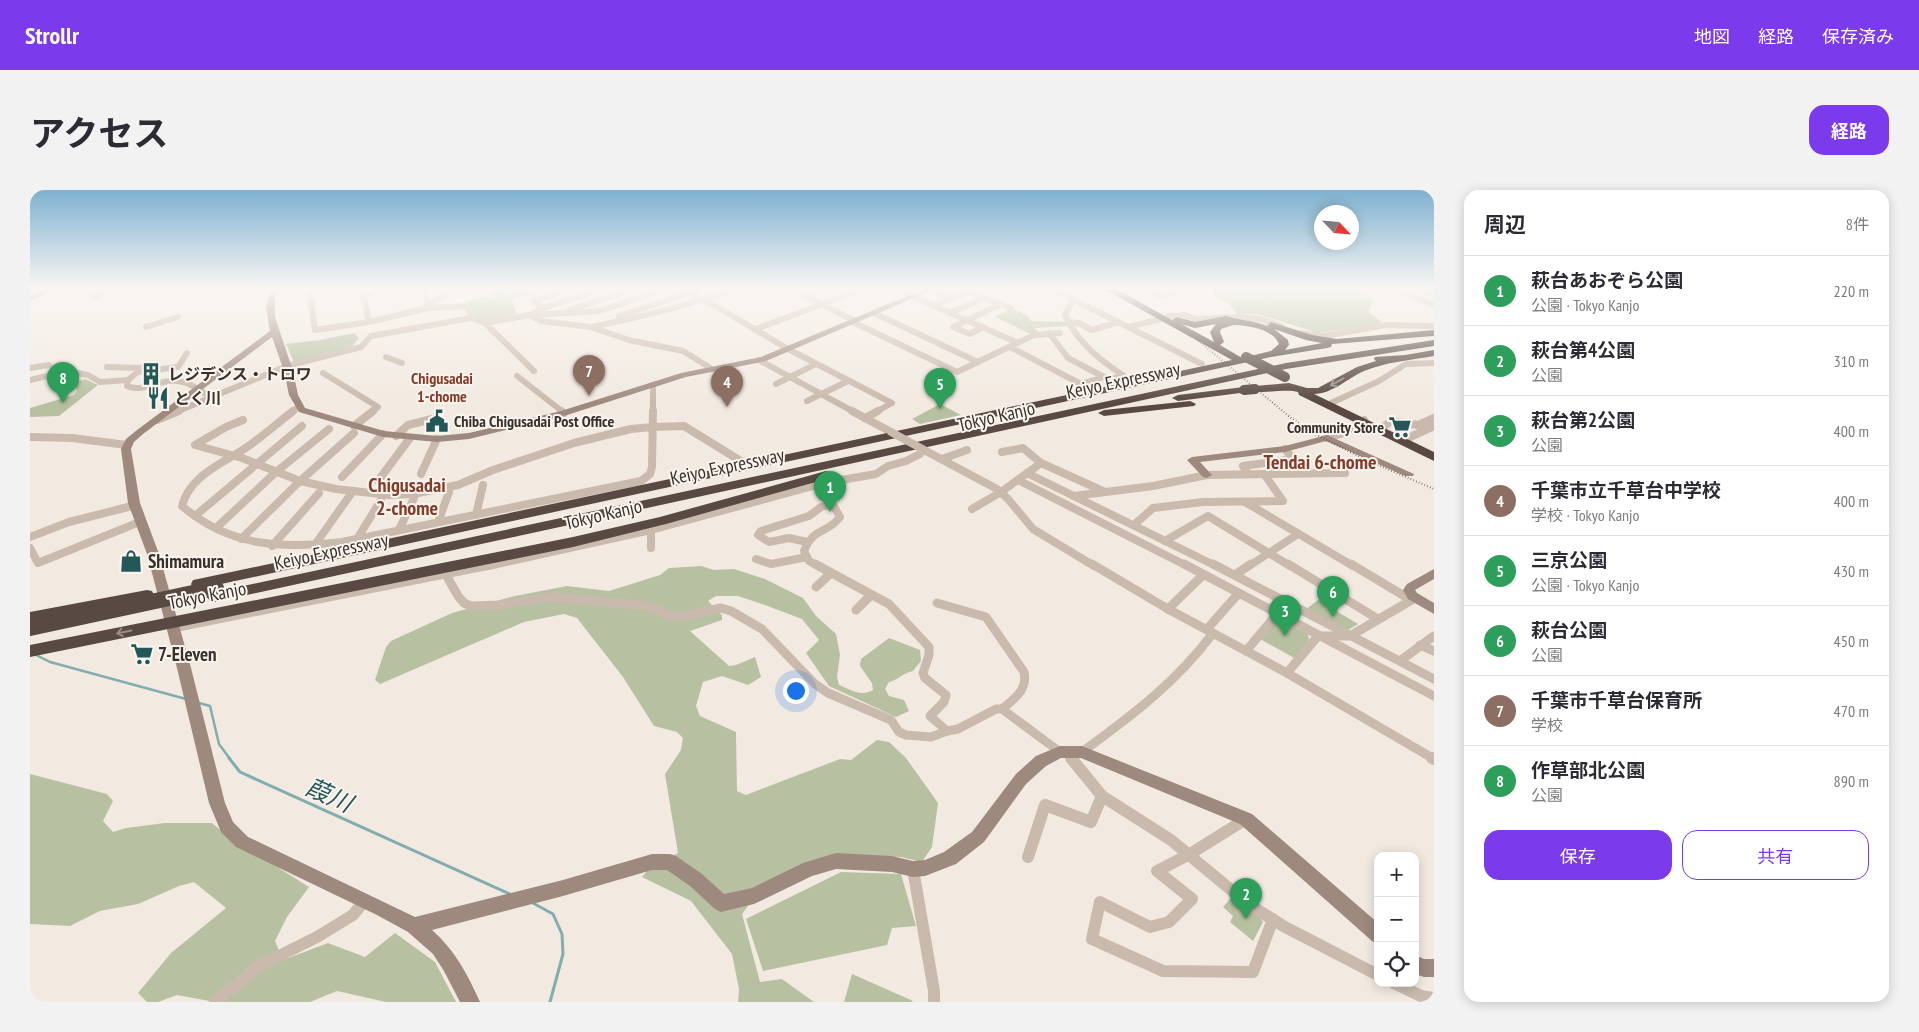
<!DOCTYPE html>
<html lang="ja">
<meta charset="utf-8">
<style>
body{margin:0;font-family:"PT Sans Narrow","Noto Sans JP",sans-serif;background:#f2f2f3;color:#2b2b33}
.controls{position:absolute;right:15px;bottom:15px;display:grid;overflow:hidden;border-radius:10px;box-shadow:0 2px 12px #0003}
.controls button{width:45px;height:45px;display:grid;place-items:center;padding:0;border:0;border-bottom:1px solid #e1e1e2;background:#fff;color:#2b2b33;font:25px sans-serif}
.compass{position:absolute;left:1284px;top:15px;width:45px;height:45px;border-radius:50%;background:#fff;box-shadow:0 2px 12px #0003;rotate:116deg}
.you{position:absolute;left:765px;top:500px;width:18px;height:18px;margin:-12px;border:4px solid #fff;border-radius:50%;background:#1a73e8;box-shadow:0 0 0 8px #1a73e833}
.badge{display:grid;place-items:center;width:32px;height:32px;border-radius:50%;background:#7c3aed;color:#fff;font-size:16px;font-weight:700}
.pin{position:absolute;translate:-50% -41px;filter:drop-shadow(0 1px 2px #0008)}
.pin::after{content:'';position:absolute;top:26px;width:18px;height:15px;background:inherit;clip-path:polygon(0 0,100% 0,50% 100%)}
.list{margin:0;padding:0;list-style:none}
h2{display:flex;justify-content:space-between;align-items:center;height:65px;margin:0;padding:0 20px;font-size:21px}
h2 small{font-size:16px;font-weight:400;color:#7c7c81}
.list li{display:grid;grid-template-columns:32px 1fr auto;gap:15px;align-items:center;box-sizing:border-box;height:70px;padding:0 20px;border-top:1px solid #e1e1e2}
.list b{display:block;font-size:19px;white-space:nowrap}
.list p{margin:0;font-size:16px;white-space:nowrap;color:#7c7c81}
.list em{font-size:16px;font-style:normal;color:#7c7c81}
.actions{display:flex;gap:10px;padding:15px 20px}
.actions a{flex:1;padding:11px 0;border:1px solid #7c3aed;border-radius:15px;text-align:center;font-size:18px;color:#7c3aed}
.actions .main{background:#7c3aed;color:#fff}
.icon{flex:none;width:28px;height:28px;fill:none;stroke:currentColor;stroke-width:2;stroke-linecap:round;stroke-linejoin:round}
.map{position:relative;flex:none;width:1404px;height:812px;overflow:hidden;border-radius:15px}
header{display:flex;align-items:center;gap:30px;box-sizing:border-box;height:70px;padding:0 25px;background:#7c3aed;color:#fff}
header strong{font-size:24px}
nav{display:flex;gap:28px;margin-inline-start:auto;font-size:18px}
.intro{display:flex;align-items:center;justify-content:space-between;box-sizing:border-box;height:120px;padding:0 30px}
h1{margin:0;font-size:35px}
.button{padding:12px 22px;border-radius:15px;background:#7c3aed;color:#fff;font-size:18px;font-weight:700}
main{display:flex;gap:30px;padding:0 30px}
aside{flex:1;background:#fff;border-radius:15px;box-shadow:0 2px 12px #0003}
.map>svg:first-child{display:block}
.green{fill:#b7c1a2}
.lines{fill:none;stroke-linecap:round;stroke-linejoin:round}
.stream-far1{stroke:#82adae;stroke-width:2.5}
.stream{stroke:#82adae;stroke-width:3}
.street-far3{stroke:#cabaad;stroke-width:6}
.street-far2{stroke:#cabaad;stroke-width:8}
.street-far1{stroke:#cabaad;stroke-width:9}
.street{stroke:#cabaad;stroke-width:12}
.secondary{fill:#9e897f;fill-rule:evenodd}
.highway{fill:#594943;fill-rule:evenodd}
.rail{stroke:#392f2b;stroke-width:2;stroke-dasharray:0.5 2.5;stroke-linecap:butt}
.street-bridge{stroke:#cabaad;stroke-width:8}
.highway-bridge-far1{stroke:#594943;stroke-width:10}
.highway-bridge{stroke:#594943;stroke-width:16}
.oneway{stroke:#998d87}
.labels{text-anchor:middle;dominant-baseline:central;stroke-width:4;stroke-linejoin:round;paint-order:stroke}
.far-poi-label{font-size:16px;font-weight:bold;fill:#392f2b;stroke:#faf4ee;text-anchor:start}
.far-neighbourhood-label{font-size:16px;font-weight:bold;fill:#843c29;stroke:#faf4ee}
.street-label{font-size:19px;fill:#392f2b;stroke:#faf4ee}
.poi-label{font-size:19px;font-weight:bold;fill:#392f2b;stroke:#faf4ee;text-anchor:start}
.neighbourhood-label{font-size:20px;font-weight:bold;fill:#843c29;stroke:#faf4ee}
.near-water-label{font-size:24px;font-style:italic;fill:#235759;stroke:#faf4ee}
</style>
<header>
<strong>Strollr</strong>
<nav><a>地図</a><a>経路</a><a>保存済み</a></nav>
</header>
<div class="intro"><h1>アクセス</h1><a class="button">経路</a></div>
<main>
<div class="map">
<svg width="1404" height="812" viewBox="0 0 1404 812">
<rect width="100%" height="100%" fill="#f2eae1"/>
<!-- green -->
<g class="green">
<polygon points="1184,99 1321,99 1338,107 1343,112 1338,122 1352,132 1345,135 1288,143 1228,124 1207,124 1199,113 1184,107"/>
<polygon points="502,101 506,104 482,109 486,124 455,131 445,128 440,116 423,116 465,104"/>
<polygon points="982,118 999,127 1001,131 1035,132 1038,136 1004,138 1010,143 1001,144 965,127"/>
<polygon points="324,143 329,148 321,158 264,172 256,154 290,150"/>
<polygon points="55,189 68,195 29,226 0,227 0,218 44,205 47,201 44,193"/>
<polygon points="910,214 931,225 890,234 882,229"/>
<path d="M671 376 684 380 704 379 735 389 773 408 786 426 806 444 810 465 807 487 809 495C821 500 831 507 843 500L842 493 830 476 831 469 859 448 890 460 891 471 883 481C873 483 868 490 859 492L855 499 859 506 874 510 879 521 866 527 799 496 776 463 789 450 772 429 735 415 708 406H686L678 411 692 425V430L660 441 699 476 706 475 725 467 731 487 718 495 692 486 673 492 666 516 670 526 706 542 707 601 716 605 810 569 821 570 847 550 859 552 876 568 908 613 902 657 892 672 871 667 822 665 737 691 712 724 730 792 752 789 784 812H708L709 799 702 764 661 711 612 687 617 681 648 663 635 584 651 560 653 548 647 542 624 536 593 487 547 428 534 424 494 432 350 494 345 490 356 457 361 451 422 423 485 406 537 396 579 401 630 385 639 378Z"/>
<polygon points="1288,410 1328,434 1318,440 1275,420"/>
<polygon points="1247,428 1278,444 1279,449 1266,469 1230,449"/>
<polygon points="0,584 77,604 83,611 73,631 83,642 96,638 135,633 182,633 195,644 279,697 257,727 245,751 253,770 298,753 335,767 365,743 405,772 426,812 356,812 307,801 280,812 185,812 147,805 128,812 117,812 108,803 141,763 196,718 164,692 149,696 108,714 70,721 40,736 0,734"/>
<polygon points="811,682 871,684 886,736 862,738 857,755 733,781 716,729"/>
<polygon points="1202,707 1229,727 1233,732 1223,751 1200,732 1203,726 1193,717"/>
<polygon points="822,784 881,810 883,812 814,812"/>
</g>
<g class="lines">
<!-- stream-far1 -->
<g class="stream-far1">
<polyline points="6,465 20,472 156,509"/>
<polyline points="169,513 180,516 189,554 200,569"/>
</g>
<!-- stream -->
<g class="stream">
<polyline points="199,568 210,582 482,705"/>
<polyline points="501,712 523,724 532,744 533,764 520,812"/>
</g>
<!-- street-far3 -->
<g class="street-far3">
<polyline points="279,99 285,140 339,132"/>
<polyline points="345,99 334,108 339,132 398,118 437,116 441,128 455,133 504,181"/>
<polyline points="650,99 684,115 758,159 862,213 846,222"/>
<polyline points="762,99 825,131"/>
<polyline points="866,99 988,153"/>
<polyline points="1022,99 1172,174"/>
<polyline points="1119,99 1130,106 1152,101 1148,99"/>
<polyline points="1368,99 1404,115"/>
<polyline points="1390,99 1404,105"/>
<polyline points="900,100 920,108"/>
<polyline points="465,104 469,99"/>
<polyline points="65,107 81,99"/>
<polyline points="396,109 395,101 398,99"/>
<path d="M1043 110 1035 125C1047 152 1070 170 1094 186L1079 189 1074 187"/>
<polyline points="396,116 426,99"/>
<polyline points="904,116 937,101 981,118"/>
<polyline points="514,118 504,111 540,99"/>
<polyline points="539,120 603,99"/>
<polyline points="844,123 948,172"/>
<polyline points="920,123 954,108"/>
<polyline points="500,125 511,131 561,137 599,150 653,161 682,179"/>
<polyline points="503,125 569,121 636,99"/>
<polyline points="589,126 671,99"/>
<polyline points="1139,126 1154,125 1166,129 1209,127 1230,129 1251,136"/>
<polyline points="823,132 927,182 1004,145 1030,143"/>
<polyline points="1037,132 1049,133 1062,140 1089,132"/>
<polyline points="455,133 500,125 514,118 571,99"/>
<polyline points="116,137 148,127"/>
<polyline points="563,137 636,120 708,99"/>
<polyline points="953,137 940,144 923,137 971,114"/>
<polyline points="1099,137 1135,128"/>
<polyline points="726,139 832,99"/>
<polyline points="1271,143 1294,146 1356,135 1404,136"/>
<polyline points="980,157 1051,194 1074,187 1038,168 1019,143"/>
<polyline points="356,167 372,173"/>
<polyline points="729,170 824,222"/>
<path d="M77 177 112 178 98 190 97 196C114 203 129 189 147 191 160 192 171 201 182 208"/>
<polyline points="0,178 19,175"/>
<polyline points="108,182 148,177 157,163"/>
<polyline points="293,183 348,217 342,222"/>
<polyline points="487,186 533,222"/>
<polyline points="0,190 38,181 58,185 70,192 98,190"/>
<polyline points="746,194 786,174"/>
<polyline points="777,211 818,191"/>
<polyline points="1301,213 1349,191 1376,174 1404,173"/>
<polyline points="146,222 257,176 331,157 341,146 441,128"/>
<polyline points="262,222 269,216"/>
<polyline points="623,222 623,195"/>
</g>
<!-- street-far2 -->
<g class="street-far2">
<path d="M263 221C249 232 235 244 220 255 195 273 160 284 152 316 200 357 252 359 312 352L611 291 620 284 622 277 623 221"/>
<polyline points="531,221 534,223"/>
<polyline points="822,221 861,242"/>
<polyline points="835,228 848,221"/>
<polyline points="127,230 149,221"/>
<polyline points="213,230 196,237 165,255 212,268 270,291 306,299 359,305 383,304 428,295 463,280 544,253 601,239 623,237 654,236 714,273"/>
<polyline points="324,236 343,221"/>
<polyline points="1351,238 1362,231 1388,235 1404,228"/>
<polyline points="366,246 378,235 402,229"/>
<polyline points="0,247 42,248 97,255"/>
<polyline points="1297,248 1314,243 1334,230"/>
<polyline points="1376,249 1404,236"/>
<polyline points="972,262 993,258 1011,273 1073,301"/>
<polyline points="909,268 967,299 978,309 1003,339 1064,376"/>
<polyline points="912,269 937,260"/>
<polyline points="997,283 1186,376"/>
<polyline points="391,284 407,249"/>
<polyline points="1218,284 1213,276 1263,269 1255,259"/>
<polyline points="312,287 353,244"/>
<polyline points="988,290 1157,376"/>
<polyline points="348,291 380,248"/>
<polyline points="1044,306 1123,296 1177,285 1315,283"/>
<polyline points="1215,312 1323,376"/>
<polyline points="942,319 971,302 1011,273"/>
<polyline points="446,325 453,295"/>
<polyline points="165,326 272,236"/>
<polyline points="408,332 419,302"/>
<polyline points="1104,335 1123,318 1173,312 1253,311 1234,284"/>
<polyline points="186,338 246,282 299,239"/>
<polyline points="369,340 384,308"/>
<polyline points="621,340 621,358"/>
<polyline points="0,347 39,332 106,315"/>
<polyline points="211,349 270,291 324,243"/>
<polyline points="327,349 351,310"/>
<polyline points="1135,351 1178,326 1260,376"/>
<polyline points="777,352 759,348 739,352 728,345 731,341 779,326 791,317 802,314"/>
<polyline points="242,356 289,303"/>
<polyline points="284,356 323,301"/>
<polyline points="0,358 8,373 112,331"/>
<polyline points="726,369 741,374 777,367"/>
<polyline points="458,376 621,340 794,293 846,284 858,276 876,271 890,264"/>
<path d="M788 376 779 371 774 361C784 336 798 344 810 327L791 294"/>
<polyline points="1219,376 1268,344"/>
</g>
<!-- street-far1 -->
<g class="street-far1">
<polyline points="785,374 859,414 899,457 899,465 893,483 895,488 916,505 914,512 900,526 917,541 928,539 966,519 972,519 1030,562"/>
<polyline points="1062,374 1138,419 1257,483 1404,569"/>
<polyline points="1154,374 1404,506"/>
<polyline points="1183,374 1404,489"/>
<polyline points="1258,374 1348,429"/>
<polyline points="415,383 428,406 434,413 441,416 470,415 522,407 618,416 639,425 650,427 691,418 701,421 732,439 785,494 798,503 861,530 869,542 876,545 901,547 917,541"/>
<polyline points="1205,385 1221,374"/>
<polyline points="786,397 800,384"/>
<path d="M907 413 956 427 994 482C998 500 984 509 972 519"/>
<polyline points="1138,419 1173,385"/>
<polyline points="826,420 841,405"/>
<polyline points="143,438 465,374"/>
<polyline points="1177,439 1208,404"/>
<polyline points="1390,455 1404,461"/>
<polyline points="1216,461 1247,424"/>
<polyline points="1370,471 1404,446"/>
<polyline points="1257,483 1288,446 1320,446 1385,408 1376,407 1321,374"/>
<polyline points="1036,561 1042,569"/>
<path d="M1052 562C1100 527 1147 492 1183 443"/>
</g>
<!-- street -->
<g class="street">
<polyline points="1041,568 1072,606 1141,650 1218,714 1255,737 1348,785"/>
<polyline points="1402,568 1404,569"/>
<polyline points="1216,629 1160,664 1127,681 1162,709 1139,732 1120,737 1070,712 1062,749 1133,781 1223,782 1243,729"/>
<polyline points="998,667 1015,615 1061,632 1072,606"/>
<polyline points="883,679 904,801 904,812"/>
<polyline points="1364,793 1391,806 1404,808"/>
<polyline points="185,812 229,776 287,747 323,725 335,710"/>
</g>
<!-- secondary -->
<g class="secondary">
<polygon points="16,99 26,99 0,111 0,106"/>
<path d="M241 99H249L245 107V127L263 181 268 205 275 218 354 241 407 246 439 243 531 221 651 183 731 167 894 99H905L736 171 656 187 537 225 439 249 407 252 353 247 269 222 259 205 254 181 242 147 113 244 104 252 101 259 110 313 129 364 161 478 195 613 203 632 218 647 385 727 533 690 622 664H640L646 666 672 684 694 704 722 698 773 673 806 663 862 666 883 671 895 670 914 662 942 642 986 584 1006 566 1030 556H1052L1222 624 1348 733V754L1342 751 1210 634 1051 568H1031L1016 576 996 594 954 652 926 674 895 686 883 687 862 682 806 679 782 686 724 714 691 722 685 719 660 696 637 680H622L533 706 402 740C425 760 438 785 450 812H430L414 781 403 764 378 742 347 725 206 657 191 642 179 613 147 478 117 364 98 313 91 259 96 249 107 240 240 141 236 117Z"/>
<polygon points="1297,245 1384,284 1383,286 1375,286 1296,251 1255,262 1170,272 1182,285 1177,288 1173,287 1157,270 1162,267 1255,256"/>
<polygon points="1404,379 1404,389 1385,400 1387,403 1404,413 1404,424 1378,409 1373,400 1377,394"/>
<polygon points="1385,765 1394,769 1404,769 1404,787 1394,787 1385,784"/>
</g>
<!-- highway -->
<g class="highway">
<path d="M1074 99H1086L1142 130 1147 127 1165 132 1196 126C1207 130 1223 130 1237 136L1241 132 1282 145 1307 149 1404 140V146L1302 154 1301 157 1297 158 1241 167 168 399 163 398 161 394 163 390 168 389 1202 170ZM1151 134 1165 138 1186 134 1180 142 1184 152ZM1203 135C1217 135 1243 139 1249 154L1241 161 1212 168 1190 155 1194 152 1190 142 1191 139ZM1244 139 1276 150 1292 153 1255 160 1259 155 1258 150Z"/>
<polygon points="1404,150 1404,156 1256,179 185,412 180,411 177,407 180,403 185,402 1256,173"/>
<path d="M1404 160V166C1381 170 1356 172 1334 181 1318 188 1302 204 1284 204L1404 262V271L1269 205 1268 202C1255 198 1227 206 1219 199L1225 196 1259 193 1277 198H1288L1327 177 1346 171 1344 169 1345 167 1375 165Z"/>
<polygon points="1214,197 1218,198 1220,200 1218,202 1148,211 1142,208 1148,205"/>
<polygon points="1160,211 1166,214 1164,216 1074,226 1068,223 1074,220"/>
<polygon points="796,281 802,285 800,288 636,334 543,357 0,467 0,455 543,347 630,327"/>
<polygon points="117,400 122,401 124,405 122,409 0,434 0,422"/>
</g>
<!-- rail -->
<polyline class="rail" points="1081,99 1158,142 1261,228 1285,244 1336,270 1404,299"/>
<!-- street-bridge -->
<polyline class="street-bridge" points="861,242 909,268"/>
<!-- highway-bridge-far1 -->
<g class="highway-bridge-far1">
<polyline points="1216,167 1255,187"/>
<polyline points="1214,200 1225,199"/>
</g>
<!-- highway-bridge -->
<polyline class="highway-bridge" points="0,438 186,398"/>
</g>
<!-- one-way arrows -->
<defs><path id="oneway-shaft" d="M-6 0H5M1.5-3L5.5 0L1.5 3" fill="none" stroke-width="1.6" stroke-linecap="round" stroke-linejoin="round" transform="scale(1.25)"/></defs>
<g class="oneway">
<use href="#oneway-shaft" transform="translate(1307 192) rotate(150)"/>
<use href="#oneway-shaft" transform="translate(94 442) rotate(169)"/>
</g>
<!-- sky -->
<linearGradient id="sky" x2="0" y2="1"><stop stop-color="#7fb1d1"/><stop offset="0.46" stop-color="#f9f6f2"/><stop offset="1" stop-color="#f9f6f2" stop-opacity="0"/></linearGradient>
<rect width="1404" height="213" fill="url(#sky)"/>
<!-- icons -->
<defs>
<symbol id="building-bare" viewBox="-9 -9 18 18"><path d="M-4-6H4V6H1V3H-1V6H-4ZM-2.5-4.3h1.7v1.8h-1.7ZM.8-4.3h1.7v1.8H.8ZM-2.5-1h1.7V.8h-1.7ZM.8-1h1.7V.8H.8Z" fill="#235759" stroke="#faf4ee" stroke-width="2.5" paint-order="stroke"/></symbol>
<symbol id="restaurant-bare" viewBox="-9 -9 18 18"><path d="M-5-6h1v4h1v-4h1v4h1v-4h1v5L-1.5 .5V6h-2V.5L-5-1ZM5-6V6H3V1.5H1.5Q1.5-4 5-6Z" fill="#235759" stroke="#faf4ee" stroke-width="2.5" paint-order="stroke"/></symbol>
<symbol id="civic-bare" viewBox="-9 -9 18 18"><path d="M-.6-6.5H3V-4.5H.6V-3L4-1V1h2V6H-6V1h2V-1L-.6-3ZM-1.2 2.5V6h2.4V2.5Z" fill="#235759" stroke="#faf4ee" stroke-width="2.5" paint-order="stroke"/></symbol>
<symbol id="supermarket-bare" viewBox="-9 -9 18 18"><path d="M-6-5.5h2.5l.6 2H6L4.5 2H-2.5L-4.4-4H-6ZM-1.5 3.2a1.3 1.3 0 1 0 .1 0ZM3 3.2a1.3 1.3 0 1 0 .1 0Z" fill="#235759" stroke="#faf4ee" stroke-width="2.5" paint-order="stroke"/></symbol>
<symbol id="shop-bare" viewBox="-9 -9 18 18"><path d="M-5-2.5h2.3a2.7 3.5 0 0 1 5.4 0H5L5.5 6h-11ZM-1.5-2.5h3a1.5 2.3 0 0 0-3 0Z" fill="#235759" stroke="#faf4ee" stroke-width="2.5" paint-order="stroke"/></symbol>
</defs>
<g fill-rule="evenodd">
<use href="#building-bare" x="105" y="168" width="32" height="32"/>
<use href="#restaurant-bare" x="112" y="192" width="32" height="32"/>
<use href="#civic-bare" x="391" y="215" width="32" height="32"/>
<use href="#supermarket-bare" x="1354" y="221" width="32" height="32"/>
<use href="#shop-bare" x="85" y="355" width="32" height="32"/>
<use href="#supermarket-bare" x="96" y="448" width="32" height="32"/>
</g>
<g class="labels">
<!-- far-poi labels -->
<g class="far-poi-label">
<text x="138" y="184">レジデンス・トロワ</text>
<text x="144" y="208">とく川</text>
<text x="424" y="231">Chiba Chigusadai Post Office</text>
<text x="1354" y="237" text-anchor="end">Community Store</text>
</g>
<!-- far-neighbourhood labels -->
<g class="far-neighbourhood-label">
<text x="412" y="188">Chigusadai<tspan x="412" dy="18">1-chome</tspan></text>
</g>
<!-- street labels -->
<g class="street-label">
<text transform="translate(1093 190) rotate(-12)">Keiyo Expressway</text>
<text transform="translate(966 226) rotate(-13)">Tokyo Kanjo</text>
<text transform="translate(697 276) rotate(-12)">Keiyo Expressway</text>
<text transform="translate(573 324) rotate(-13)">Tokyo Kanjo</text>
<text transform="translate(301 361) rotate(-12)">Keiyo Expressway</text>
<text transform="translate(177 405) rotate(-11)">Tokyo Kanjo</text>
</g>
<!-- poi labels -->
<g class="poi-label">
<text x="118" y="371">Shimamura</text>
<text x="128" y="464">7-Eleven</text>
</g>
<!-- neighbourhood labels -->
<g class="neighbourhood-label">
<text x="1290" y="272">Tendai 6-chome</text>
<text x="377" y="295">Chigusadai<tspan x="377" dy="23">2-chome</tspan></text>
</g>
<!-- near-water labels -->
<g class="near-water-label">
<text transform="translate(299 605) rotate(24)">葭川</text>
</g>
</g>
</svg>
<div class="controls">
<button>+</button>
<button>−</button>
<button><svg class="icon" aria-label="locate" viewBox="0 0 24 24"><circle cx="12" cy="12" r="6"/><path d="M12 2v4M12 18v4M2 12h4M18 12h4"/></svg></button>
</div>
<svg class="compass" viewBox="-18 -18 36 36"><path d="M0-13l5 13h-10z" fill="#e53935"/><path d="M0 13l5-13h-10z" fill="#7c7c81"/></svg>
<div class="you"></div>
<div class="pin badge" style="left:800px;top:322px;background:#2e9e5b">1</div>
<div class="pin badge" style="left:1216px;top:729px;background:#2e9e5b">2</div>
<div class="pin badge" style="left:1255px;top:446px;background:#2e9e5b">3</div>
<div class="pin badge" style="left:697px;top:217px;background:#8d6e63">4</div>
<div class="pin badge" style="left:910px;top:219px;background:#2e9e5b">5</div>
<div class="pin badge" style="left:1303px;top:427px;background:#2e9e5b">6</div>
<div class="pin badge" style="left:559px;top:206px;background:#8d6e63">7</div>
<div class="pin badge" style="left:33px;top:213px;background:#2e9e5b">8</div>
</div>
<aside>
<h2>周辺<small>8件</small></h2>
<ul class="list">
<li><span class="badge" style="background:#2e9e5b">1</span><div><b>萩台あおぞら公園</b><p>公園 · Tokyo Kanjo</p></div><em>220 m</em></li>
<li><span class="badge" style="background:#2e9e5b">2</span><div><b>萩台第4公園</b><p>公園</p></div><em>310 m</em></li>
<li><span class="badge" style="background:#2e9e5b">3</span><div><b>萩台第2公園</b><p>公園</p></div><em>400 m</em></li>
<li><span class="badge" style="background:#8d6e63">4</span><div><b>千葉市立千草台中学校</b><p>学校 · Tokyo Kanjo</p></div><em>400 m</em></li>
<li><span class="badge" style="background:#2e9e5b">5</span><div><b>三京公園</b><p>公園 · Tokyo Kanjo</p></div><em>430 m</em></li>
<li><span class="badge" style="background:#2e9e5b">6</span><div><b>萩台公園</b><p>公園</p></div><em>450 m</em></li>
<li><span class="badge" style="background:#8d6e63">7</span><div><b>千葉市千草台保育所</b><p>学校</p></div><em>470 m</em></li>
<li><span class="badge" style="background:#2e9e5b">8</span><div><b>作草部北公園</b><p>公園</p></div><em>890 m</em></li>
</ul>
<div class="actions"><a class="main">保存</a><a>共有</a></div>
</aside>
</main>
